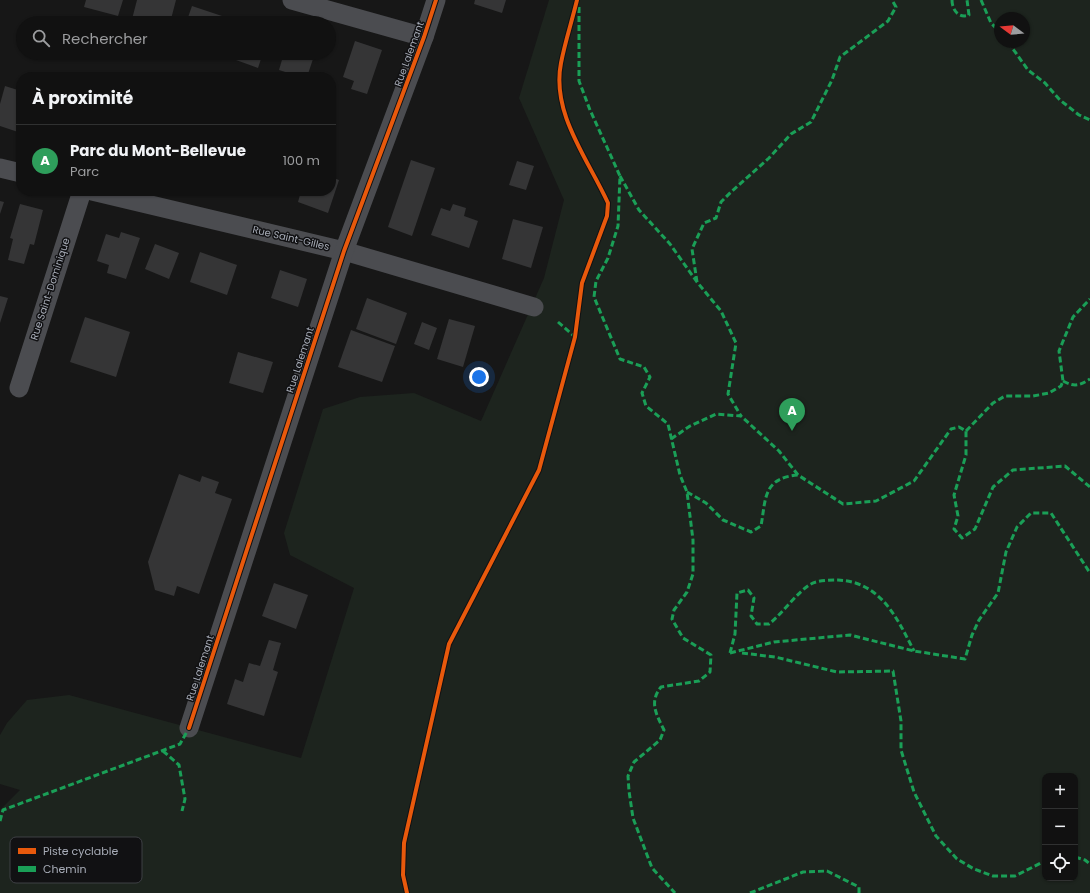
<!DOCTYPE html>
<html lang="fr">
<meta charset="utf-8">
<style>
body{margin:0;font-family:Poppins,sans-serif;background:#1e1f1f;color:#f1f3f6}
.controls{position:absolute;right:12px;bottom:12px;display:grid;overflow:hidden;border-radius:8px;box-shadow:0 1px 3px #0004}
.controls button{width:36px;height:36px;display:grid;place-items:center;padding:0;border:0;border-bottom:1px solid #303131;background:#111;color:#f1f3f6;font:20px sans-serif}
.compass{position:absolute;left:994px;top:12px;width:36px;height:36px;border-radius:50%;background:#111;box-shadow:0 1px 3px #0004;rotate:286deg}
.you{position:absolute;left:479px;top:377px;width:14px;height:14px;margin:-10px;border:3px solid #fff;border-radius:50%;background:#1a73e8;box-shadow:0 0 0 6px #1a73e833}
.badge{display:grid;place-items:center;width:26px;height:26px;border-radius:50%;background:#757880;color:#fff;font-size:13px;font-weight:700}
.pin{position:absolute;translate:-50% -33px;filter:drop-shadow(0 1px 2px #0008)}
.pin::after{content:'';position:absolute;top:21px;width:14px;height:12px;background:inherit;clip-path:polygon(0 0,100% 0,50% 100%)}
.list{margin:0;padding:0;list-style:none}
h2{display:flex;justify-content:space-between;align-items:center;height:52px;margin:0;padding:0 16px;font-size:17px}
h2 small{font-size:13px;font-weight:400;color:#9c9d9f}
.list li{display:grid;grid-template-columns:26px 1fr auto;gap:12px;align-items:center;box-sizing:border-box;height:72px;padding:0 16px;border-top:1px solid #303131}
.list b{display:block;font-size:15px;white-space:nowrap}
.list p{margin:0;font-size:13px;white-space:nowrap;color:#9c9d9f}
.list em{font-size:13px;font-style:normal;color:#9c9d9f}
.icon{flex:none;width:22px;height:22px;fill:none;stroke:currentColor;stroke-width:2;stroke-linecap:round;stroke-linejoin:round}
.map{position:relative;flex:none;width:1090px;height:893px;overflow:hidden}
.search{position:absolute;background:#111;box-shadow:0 1px 3px #0004;left:16px;top:16px;width:320px;height:44px;display:flex;align-items:center;gap:10px;box-sizing:border-box;padding:0 14px;border-radius:22px;color:#9c9d9f;font-size:15px}
.panel{position:absolute;background:#111;box-shadow:0 1px 3px #0004;left:16px;top:72px;width:320px;height:124px;border-radius:16px}
.map>svg:first-child{display:block}
.green{fill:#1d241e;fill-rule:evenodd}
.building{fill:#353536}
.lines{fill:none;stroke-linecap:round;stroke-linejoin:round}
.minor{stroke:#4b4c50;stroke-width:19}
.quiet{stroke:#1a9f57;stroke-width:3;stroke-dasharray:6 3;stroke-linecap:butt}
.cycleway-casing{stroke:#111113;stroke-width:6}
.cycleway{stroke:#e8590c;stroke-width:4}
.labels{text-anchor:middle;dominant-baseline:central;stroke-width:3;stroke-linejoin:round;paint-order:stroke}
.street-label{font-size:10px;fill:#a8adb8;stroke:#111113}
.key{fill:#111113;stroke:#3e4045;stroke-width:1}
.key-label{font-size:11px;fill:#a8adb8}
</style>
<div class="map">
<svg width="1090" height="893" viewBox="0 0 1090 893">
<rect width="100%" height="100%" fill="#171717"/>
<!-- green -->
<path class="green" d="M549 0H1090V893H0V810L20 790 0 784V735L7 723 27 700 69 695 301 758 354 588 290 555 284 533 323 409 360 397 414 393 481 421 544 278 564 200 519 98ZM1000 18H1024V42H1000ZM1045 776H1075V878H1045Z"/>
<!-- building -->
<g class="building">
<polygon points="86,0 123,0 118,16 84,7"/>
<polygon points="137,0 176,0 170,23 131,23"/>
<polygon points="475,0 506,0 502,13 474,4"/>
<polygon points="192,6 222,16 220,23 186,23"/>
<polygon points="355,41 382,50 367,94 351,89 354,81 343,77"/>
<polygon points="186,53 210,53 207,60"/>
<polygon points="226,53 263,53 258,68 225,56"/>
<polygon points="284,53 315,53 307,77 301,77 279,70"/>
<polygon points="5,86 21,91 21,133 0,126 0,104"/>
<polygon points="411,160 435,168 412,236 388,227"/>
<polygon points="517,161 534,166 526,190 509,185"/>
<polygon points="331,177 339,180 328,213 298,202 301,191 331,191"/>
<polygon points="0,201 4,202 0,214"/>
<polygon points="20,204 43,210 34,245 30,244 24,264 8,260 13,239 10,238"/>
<polygon points="453,204 466,208 464,216 478,221 469,248 431,235 441,208 450,211"/>
<polygon points="513,219 543,227 531,268 502,259"/>
<polygon points="121,232 140,238 126,279 107,273 109,265 97,261 106,234 119,238"/>
<polygon points="155,244 179,253 169,279 145,269"/>
<polygon points="200,252 237,265 227,295 190,282"/>
<polygon points="280,270 307,279 298,307 271,298"/>
<polygon points="0,296 8,298 0,323"/>
<polygon points="367,298 407,313 396,344 356,329"/>
<polygon points="85,317 130,332 116,377 70,362"/>
<polygon points="449,319 475,326 463,367 437,359"/>
<polygon points="422,322 437,328 429,350 414,344"/>
<polygon points="351,330 395,346 382,382 338,367"/>
<polygon points="238,352 273,362 263,393 229,383"/>
<polygon points="179,474 200,482 202,476 219,482 215,493 232,499 199,594 177,586 174,596 155,590 148,562"/>
<polygon points="274,583 308,595 296,629 262,616"/>
<polygon points="269,640 281,643 273,670 278,672 264,716 227,704 235,679 243,682 249,663 260,666"/>
</g>
<g class="lines">
<!-- minor -->
<g class="minor">
<polyline points="292,0 424,37"/>
<polyline points="0,168 21,173"/>
<polyline points="92,191 344,251 534,307"/>
<polyline points="19,388 82,191"/>
<polyline points="189,728 344,251 424,37 436,0"/>
</g>
<!-- quiet -->
<g class="quiet">
<path d="M952 0C952 10 959 19 969 15L967 0"/>
<polyline points="981,0 991,23 1000,32"/>
<path d="M579 7V81L590 110 620 176 618 226 608 258 596 281 594 297 620 359 644 367 650 377 642 393 646 406 668 424 680 475 687 492 693 540V574L687 592 674 610 672 619 683 638 711 655 710 672 699 681 661 687C649 702 656 714 664 730L660 740 634 762 628 776 629 791 633 818 652 868 675 893"/>
<polyline points="1008,42 1028,70 1045,83 1060,100 1079,115 1090,120"/>
<polyline points="620,176 639,210 670,244 697,282 721,311 736,343 728,394 741,416"/>
<polyline points="697,282 692,249 704,223 716,218 721,202 731,192 769,158 791,134 811,122 832,80 840,57 888,21 896,7 892,0"/>
<polyline points="558,322 575,337"/>
<path d="M1063 381C1074 387 1079 386 1090 379"/>
<polyline points="966,431 993,403 1005,396 1033,396 1049,393 1061,386 1063,381 1059,351 1073,317 1090,299"/>
<polyline points="671,439 690,426 716,414 741,416 779,451 798,475 843,504 876,501 914,481 951,429 959,427 966,431 966,455 954,495 958,516 954,529 962,538 975,529 993,487 1013,470 1065,466 1090,487"/>
<path d="M687 492 706 503 723 520 751 532 761 526C766 498 763 478 798 475"/>
<polyline points="730,653 774,642 850,635 914,651 965,659 972,635 979,620 998,593 1006,552 1017,527 1031,513 1051,513 1090,573"/>
<path d="M730 653 735 634 737 593 748 590 754 598 751 616 757 624H769C782 614 798 591 811 584 818 580 831 580 838 580 881 582 897 618 914 651"/>
<polyline points="742,653 775,657 837,672 893,671 901,721 901,750 914,792 936,836 957,859 974,869 993,876 1015,876 1045,861"/>
<polyline points="163,751 179,765 185,799 182,811"/>
<polyline points="0,821 3,810 180,744 189,728"/>
<polyline points="1075,857 1085,860 1090,864"/>
<polyline points="750,893 803,872 827,871 859,887 859,893"/>
</g>
<defs>
<g id="cycleway">
<polyline points="189,728 344,251 424,37 436,0"/>
<path d="M407 893 403 875 404 843 449 644 539 470 575 337 582 283 607 216 608 203C588 159 551 113 561 63 565 42 572 21 577 0"/>
</g>
</defs>
<!-- cycleway casing -->
<use href="#cycleway" class="cycleway-casing"/>
<!-- cycleway -->
<use href="#cycleway" class="cycleway"/>
</g>
<g class="labels">
<!-- street labels -->
<g class="street-label">
<text transform="translate(409 54) rotate(-70)">Rue Lalemant</text>
<text transform="translate(291 238) rotate(13)">Rue Saint-Gilles</text>
<text transform="translate(50 289) rotate(-72)">Rue Saint-Dominique</text>
<text transform="translate(300 360) rotate(-72)">Rue Lalemant</text>
<text transform="translate(200 668) rotate(-72)">Rue Lalemant</text>
</g>
</g>
<!-- legend -->
<rect x="10" y="837" width="132" height="46" rx="6" class="key"/>
<rect x="18" y="848" width="18" height="6" fill="#e8590c"/>
<rect x="18" y="866" width="18" height="6" fill="#1a9f57"/>
<g class="key-label">
<text x="43" y="855">Piste cyclable</text>
<text x="43" y="873">Chemin</text>
</g>
</svg>
<div class="controls">
<button>+</button>
<button>−</button>
<button><svg class="icon" aria-label="locate" viewBox="0 0 24 24"><circle cx="12" cy="12" r="6"/><path d="M12 2v4M12 18v4M2 12h4M18 12h4"/></svg></button>
</div>
<svg class="compass" viewBox="-18 -18 36 36"><path d="M0-13l5 13h-10z" fill="#e53935"/><path d="M0 13l5-13h-10z" fill="#9c9d9f"/></svg>
<div class="you"></div>
<div class="pin badge" style="left:792px;top:431px;background:#2e9e5b">A</div>
<div class="search"><svg class="icon" aria-label="search" viewBox="0 0 24 24"><circle cx="10" cy="10" r="6"/><path d="M15 15l6 6"/></svg>Rechercher</div>
<section class="panel">
<h2>À proximité<small></small></h2>
<ul class="list">
<li><span class="badge" style="background:#2e9e5b">A</span><div><b>Parc du Mont-Bellevue</b><p>Parc</p></div><em>100 m</em></li>
</ul>
</section>
</div>
